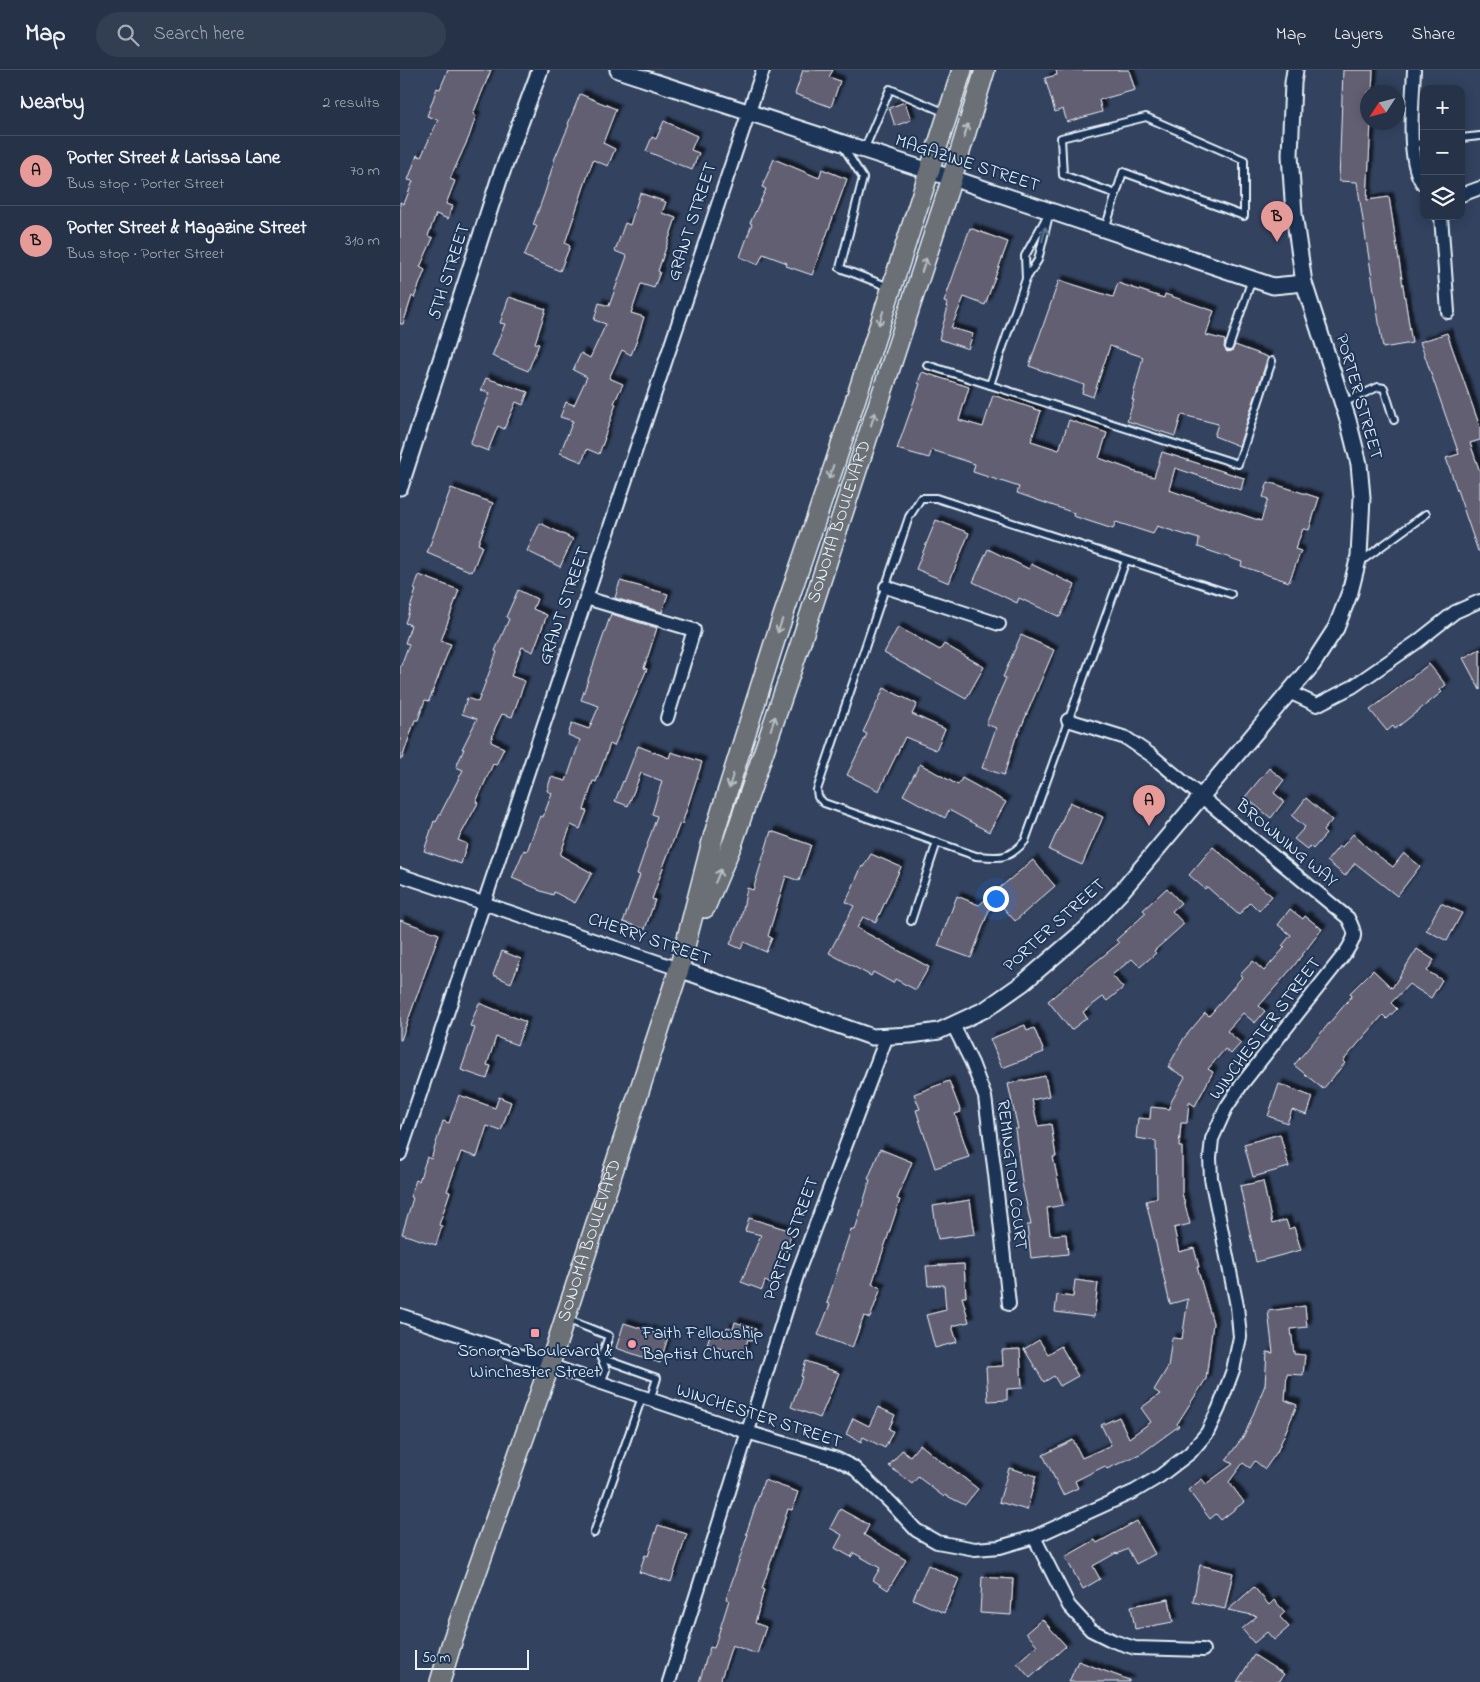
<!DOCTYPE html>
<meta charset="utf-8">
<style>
body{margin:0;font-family:"Indie Flower",sans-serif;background:#323e52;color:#f1f3f6}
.controls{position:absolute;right:15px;top:15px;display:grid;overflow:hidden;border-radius:10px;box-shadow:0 2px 12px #0003}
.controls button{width:45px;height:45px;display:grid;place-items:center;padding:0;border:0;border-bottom:1px solid #424d60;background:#263247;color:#f1f3f6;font:25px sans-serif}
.compass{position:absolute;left:960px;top:15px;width:45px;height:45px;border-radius:50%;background:#263247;box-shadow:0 2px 12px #0003;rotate:234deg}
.scale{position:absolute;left:15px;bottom:12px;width:114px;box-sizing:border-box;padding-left:5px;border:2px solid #e8f1f8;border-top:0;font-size:14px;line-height:18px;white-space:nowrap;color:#e8f1f8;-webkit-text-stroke:4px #1d3557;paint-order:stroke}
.you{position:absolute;left:595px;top:828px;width:18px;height:18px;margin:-12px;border:4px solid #fff;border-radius:50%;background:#1a73e8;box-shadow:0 0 0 8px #1a73e833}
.badge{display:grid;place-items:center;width:32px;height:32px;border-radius:50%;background:#e69b98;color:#111;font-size:16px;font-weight:700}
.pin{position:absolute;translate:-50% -41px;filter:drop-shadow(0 1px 2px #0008)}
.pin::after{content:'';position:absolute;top:26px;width:18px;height:15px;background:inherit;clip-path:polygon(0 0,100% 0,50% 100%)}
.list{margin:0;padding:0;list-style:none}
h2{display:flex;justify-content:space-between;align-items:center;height:65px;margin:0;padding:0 20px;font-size:21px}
h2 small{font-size:16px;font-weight:400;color:#a4aab4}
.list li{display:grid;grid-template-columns:32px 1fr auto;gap:15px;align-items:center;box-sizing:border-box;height:70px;padding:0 20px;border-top:1px solid #424d60}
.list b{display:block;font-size:19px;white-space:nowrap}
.list p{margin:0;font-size:16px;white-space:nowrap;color:#a4aab4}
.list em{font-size:16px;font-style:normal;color:#a4aab4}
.icon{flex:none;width:28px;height:28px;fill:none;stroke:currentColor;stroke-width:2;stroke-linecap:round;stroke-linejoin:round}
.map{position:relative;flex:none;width:1080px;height:1612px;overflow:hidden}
header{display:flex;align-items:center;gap:30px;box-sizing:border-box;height:70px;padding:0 25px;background:#263247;border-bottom:1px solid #424d60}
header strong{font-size:24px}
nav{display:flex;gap:28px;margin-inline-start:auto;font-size:18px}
.search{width:350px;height:45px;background:#323e52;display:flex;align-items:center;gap:12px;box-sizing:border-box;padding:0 18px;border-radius:28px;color:#a4aab4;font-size:19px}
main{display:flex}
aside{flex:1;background:#263247}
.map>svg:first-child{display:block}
.building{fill:#645f72;stroke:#e8f1f8;filter:url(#shadow)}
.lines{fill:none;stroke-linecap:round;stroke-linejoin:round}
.service-casing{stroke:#e8f1f8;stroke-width:10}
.minor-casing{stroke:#e8f1f8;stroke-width:16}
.tertiary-casing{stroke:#e8f1f8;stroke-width:19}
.primary-casing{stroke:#e8f1f8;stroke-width:22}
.service{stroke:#1d3557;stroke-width:6}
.minor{stroke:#1d3557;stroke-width:12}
.tertiary{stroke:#1d3557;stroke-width:15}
.primary{stroke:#6a7074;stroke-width:19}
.oneway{stroke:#b6bdc3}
.oneway2{stroke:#64778f}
.poi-dot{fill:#ff9aa2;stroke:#1d3557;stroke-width:2}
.labels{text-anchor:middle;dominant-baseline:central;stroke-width:4;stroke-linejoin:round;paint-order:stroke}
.street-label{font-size:18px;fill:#e8f1f8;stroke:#1d3557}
.poi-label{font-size:18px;fill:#e8f1f8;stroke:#1d3557;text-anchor:start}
</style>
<header>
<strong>Map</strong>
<div class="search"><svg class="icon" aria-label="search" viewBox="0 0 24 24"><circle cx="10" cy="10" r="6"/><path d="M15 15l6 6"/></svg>Search here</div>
<nav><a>Map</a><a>Layers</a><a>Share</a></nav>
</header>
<main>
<aside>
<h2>Nearby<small>2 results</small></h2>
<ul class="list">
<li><span class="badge">A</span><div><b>Porter Street &amp; Larissa Lane</b><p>Bus stop · Porter Street</p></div><em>70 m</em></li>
<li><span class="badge">B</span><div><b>Porter Street &amp; Magazine Street</b><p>Bus stop · Porter Street</p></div><em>310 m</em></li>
</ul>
</aside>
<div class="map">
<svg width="1080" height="1612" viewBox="0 0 1080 1612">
<defs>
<filter id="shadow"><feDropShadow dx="4.5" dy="-4.5" stdDeviation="1" flood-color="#0009"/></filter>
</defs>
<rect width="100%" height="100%" fill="#32425f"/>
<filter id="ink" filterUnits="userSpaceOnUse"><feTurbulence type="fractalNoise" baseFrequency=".02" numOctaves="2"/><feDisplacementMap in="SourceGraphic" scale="10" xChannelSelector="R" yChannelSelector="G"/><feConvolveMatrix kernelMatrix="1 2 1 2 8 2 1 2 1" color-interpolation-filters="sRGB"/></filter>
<g filter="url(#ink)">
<!-- building -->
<g class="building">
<polygon points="48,0 91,0 73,44 76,46 69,67 50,109 55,111 46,134 53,136 48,149 36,144 28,166 33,168 20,197 25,200 14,228 12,226 3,254 0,254 0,132 4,134 13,111 8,110 17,85 21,87 38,50 27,46 37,18 40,19"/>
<polygon points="403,0 433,0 429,7 440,11 431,37 395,24"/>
<polygon points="656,0 729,0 735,20 699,30 702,42 667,52 663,39 655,42 645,8 657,5"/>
<polygon points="943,0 973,0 972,22 968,22 968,52 971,52 967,130 989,127 1012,273 983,278 957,112 939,111"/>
<polygon points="180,24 216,39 203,73 215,79 208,96 193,90 165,173 170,176 160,201 124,186 137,156 133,155 145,122 155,88 169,55 168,54"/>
<polygon points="505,32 511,50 495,56 489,38"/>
<polygon points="264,51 297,66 291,80 299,83 292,100 246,81 252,67 256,69"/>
<polygon points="374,89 419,108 422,99 447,109 412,205 386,196 387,193 363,184 358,195 340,187 352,154 350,153 366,119 362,117"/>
<polygon points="240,123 266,132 262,143 276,148 258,201 260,202 254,218 241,214 235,232 231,243 244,247 237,270 231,285 222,280 209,308 223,314 214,333 216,334 204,368 205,368 199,384 187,379 182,392 160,383 173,351 160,347 166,332 174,335 187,307 173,300 181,283 190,288 206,254 194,250 199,233 209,236 227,186 215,181 225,153 230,155"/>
<polygon points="570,158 608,172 585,235 564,227 551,258 573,264 568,279 539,269 548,237 546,237 547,233 544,232"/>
<polygon points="659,210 713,227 718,213 764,228 765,224 814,241 806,265 825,270 824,277 827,282 832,281 835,275 868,287 839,376 814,366 818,354 783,345 781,346 775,366 727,351 734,330 732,330 743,287 710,276 693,327 682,323 684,315 629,296"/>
<polygon points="109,227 146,239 135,273 139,274 128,301 92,286 105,254 100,253"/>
<polygon points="1047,263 1080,357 1080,370 1070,373 1080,402 1080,481 1078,481 1046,388 1059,384 1020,272"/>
<polygon points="522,302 569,317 559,350 583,357 593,325 641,341 631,371 659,380 669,350 707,363 699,388 732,400 732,401 754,407 762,382 844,408 841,420 775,398 769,420 861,451 868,429 863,427 868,412 919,428 909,460 903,459 895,479 901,481 889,512 841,496 842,492 798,477 799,469 757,456 753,464 716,452 713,459 673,446 674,443 617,423 619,417 573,402 575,394 532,380 529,388 497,379 520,314 518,313"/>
<polygon points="86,308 128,322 123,335 116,332 104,359 98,356 88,381 70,374 90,323 81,320"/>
<polygon points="51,418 93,433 78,474 82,476 72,502 27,483"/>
<polygon points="536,450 569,463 549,513 516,499"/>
<polygon points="140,453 173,469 160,497 127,481"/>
<polygon points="588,479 629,499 631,494 675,515 660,547 619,528 617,533 573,512"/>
<polygon points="19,505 59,520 41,571 51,574 29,631 25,630 18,650 15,650 2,689 0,689 0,598 9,574 5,573 11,555 5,553 16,520 14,519"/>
<polygon points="220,511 268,524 262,542 215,528"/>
<polygon points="118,520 137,529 133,539 147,545 133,582 122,577 111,606 125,611 112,647 102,644 95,658 91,672 104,678 96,695 93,694 76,732 78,733 58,770 67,774 61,794 24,781 34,751 36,752 63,700 56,697 64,679 62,679 77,649 62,644 67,628 78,632 97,582 95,581 109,549 106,547"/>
<polygon points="211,544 257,558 244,598 247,599 214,676 210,674 196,712 193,711 184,740 187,741 180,759 171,755 160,785 192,803 175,833 154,822 153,825 138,820 138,819 112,808 124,780 127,781 140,746 143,747 152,723 147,721 151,707 166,711 180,670 168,665 172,653 189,659 199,636 181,630"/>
<polygon points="498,557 540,580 544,574 584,597 566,629 484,583"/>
<polygon points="621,565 654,580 617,667 616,667 604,705 582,698 596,658 586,654 606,608 603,607"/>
<polygon points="1080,579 1080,620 1063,588"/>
<polygon points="1029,594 1046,615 1040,620 1042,622 995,659 993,656 987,661 970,640"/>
<polygon points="484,618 517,634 512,644 545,659 536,680 505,667 479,721 447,705 467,664 463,662"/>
<polygon points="238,676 269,688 271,682 302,692 282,754 280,753 265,792 252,829 255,830 245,859 223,852 240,805 237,804 257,746 252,744 262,711 241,703 228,736 215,731 223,711 224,712"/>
<polygon points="520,694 558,715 562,708 606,732 589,762 549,740 545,748 503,725"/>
<polygon points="869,698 884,710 874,723 884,731 871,748 845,727"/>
<polygon points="906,728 932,750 923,761 926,764 913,779 910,776 908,780 894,769 905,757 892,746"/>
<polygon points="670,732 703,747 682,795 649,780"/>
<polygon points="371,761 411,775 399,811 386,806 368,866 372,868 366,882 344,872 341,879 330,874 341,849 347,818 353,820"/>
<polygon points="953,764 968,778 993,797 1004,783 1020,796 997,826 955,793 945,806 927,791 940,775 942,777"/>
<polygon points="813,777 872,826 859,841 850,832 839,845 807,817 805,819 789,805"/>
<polygon points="471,784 501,797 476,852 463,847 457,858 529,897 516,920 495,909 493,913 473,902 471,906 429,883 454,836 446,832 462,796 463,797"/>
<polygon points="633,790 655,816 615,851 594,827 571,888 538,876 557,826 579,835"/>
<polygon points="767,818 781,833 772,841 784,854 754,881 756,883 740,897 732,889 712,905 723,918 707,931 703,927 683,942 687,948 671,960 648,931 719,873 716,870 746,843 743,840"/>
<polygon points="1041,833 1062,843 1047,871 1026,860"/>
<polygon points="890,839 903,849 905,846 922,859 893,897 859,936 865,941 855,953 843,943 827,961 841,973 831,984 825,979 808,999 813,1002 795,1036 789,1032 787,1053 781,1053 779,1077 782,1077 782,1123 790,1154 774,1158 779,1182 794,1178 799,1197 797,1197 813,1253 806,1309 777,1354 779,1356 742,1383 707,1399 705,1396 675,1411 678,1418 663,1425 643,1385 673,1370 682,1388 711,1375 701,1355 719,1347 729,1368 751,1352 741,1338 760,1324 754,1320 768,1297 772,1268 782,1269 788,1229 770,1234 746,1131 757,1128 756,1071 736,1068 738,1048 750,1049 751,1037 770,1039 771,1032 785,1007 768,997 784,968 805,943 809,946 842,907 840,905 853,891 864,901 885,877 882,876 891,865 878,855"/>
<polygon points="0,850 39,864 1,970 0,970"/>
<polygon points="1017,879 1034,890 1027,901 1042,910 1031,928 1009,914 991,933 997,939 987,949 983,945 943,991 945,993 923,1019 894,995 952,926 950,923 973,900 992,918"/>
<polygon points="102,881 121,889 111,913 93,905"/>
<polygon points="79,933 126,952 117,975 96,967 87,995 91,996 87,1009 61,1000 75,958 70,956"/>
<polygon points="625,955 627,961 634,958 644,982 602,998 590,969"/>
<polygon points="645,1006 649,1026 632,1030 638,1056 651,1054 656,1087 653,1087 663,1135 647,1138 650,1165 666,1164 668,1184 631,1188 627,1155 631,1155 622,1113 615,1059 618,1059 608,1014"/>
<polygon points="549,1011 561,1042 555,1044 569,1087 535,1098 516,1040 520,1039 514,1024"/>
<polygon points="879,1014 913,1027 907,1045 892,1040 887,1053 868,1046"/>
<polygon points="59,1025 95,1038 99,1027 111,1032 101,1061 87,1056 77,1087 61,1082 47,1121 50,1122 39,1155 42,1156 36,1175 2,1164 13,1128 10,1127 16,1110 19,1111 27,1087 31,1089 43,1051 49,1053"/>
<polygon points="880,1064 889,1097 853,1107 844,1074"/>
<polygon points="480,1079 512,1092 497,1129 500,1130 472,1214 481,1218 470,1248 464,1246 452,1278 418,1265 430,1234 427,1233 451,1159 455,1160 470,1110 468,1109"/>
<polygon points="863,1111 872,1154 886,1150 889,1159 894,1157 901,1180 856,1192 840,1116"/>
<polygon points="570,1130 575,1164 538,1169 533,1136"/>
<polygon points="349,1148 392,1161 386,1182 384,1181 371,1214 365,1211 362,1220 341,1212 361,1165 345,1161"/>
<polygon points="564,1194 566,1227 562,1227 569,1252 552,1256 557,1272 535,1278 526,1245 546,1240 544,1215 528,1216 526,1196"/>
<polygon points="675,1210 698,1213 694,1247 655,1242 657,1225 673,1227"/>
<polygon points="905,1236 907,1257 891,1259 894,1284 905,1285 903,1305 887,1304 885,1330 897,1335 877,1382 865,1399 855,1391 850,1398 843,1393 829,1412 844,1432 821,1450 816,1444 810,1449 788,1420 802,1409 806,1414 833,1394 826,1390 845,1364 865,1315 867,1282 873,1283 868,1241"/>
<polygon points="335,1252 356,1259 352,1271 348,1269 343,1286 307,1274 311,1262 324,1267 327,1257 333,1259"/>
<polygon points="224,1253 268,1267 260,1293 216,1278"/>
<polygon points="639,1270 648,1284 661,1276 678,1306 660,1316 654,1306 644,1312 624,1279"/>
<polygon points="620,1279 622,1318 607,1319 607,1330 588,1331 586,1297 603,1296 602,1280"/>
<polygon points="406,1291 439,1303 420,1348 391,1337 402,1307 401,1306"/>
<polygon points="478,1337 495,1345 489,1359 493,1361 485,1378 463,1367 461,1372 446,1364 453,1348 469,1356"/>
<polygon points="520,1374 549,1398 550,1397 578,1419 565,1435 545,1425 544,1427 518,1407 512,1414 489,1396 502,1380 510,1386"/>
<polygon points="609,1398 636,1406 627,1440 599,1432"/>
<polygon points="364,1410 398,1422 392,1440 388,1439 362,1519 364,1520 355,1553 366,1557 357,1584 332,1575 320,1612 299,1612 310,1577 314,1578 329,1530 326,1529 348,1464 346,1464"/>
<polygon points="440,1439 469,1455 464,1465 506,1490 488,1520 473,1510 480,1498 454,1483 451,1487 435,1478 442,1465 430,1458"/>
<polygon points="737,1451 755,1484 736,1494 728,1479 717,1484 716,1483 693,1496 700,1509 683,1519 665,1487 695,1470 697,1473"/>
<polygon points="258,1455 287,1464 271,1512 239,1502 245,1485 248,1486"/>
<polygon points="528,1495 559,1509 544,1543 513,1529"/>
<polygon points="800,1495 833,1503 825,1539 793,1532"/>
<polygon points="582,1507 613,1509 611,1545 580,1543"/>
<polygon points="854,1517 869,1535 874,1530 885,1542 880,1547 889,1557 874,1570 867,1562 854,1573 842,1559 857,1546 828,1540"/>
<polygon points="769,1529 773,1552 735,1559 731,1536"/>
<polygon points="642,1549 666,1576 630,1608 617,1593 637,1575 626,1563"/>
<polygon points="854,1585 884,1604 879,1612 837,1612"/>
<polygon points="678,1591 729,1610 729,1612 669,1612"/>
</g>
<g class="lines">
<defs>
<g id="service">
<polyline points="1061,68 1080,66"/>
<polyline points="1011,74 1024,73"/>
<polyline points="442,75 463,108 440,198 489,217"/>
<polyline points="464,80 490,19 546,43"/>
<polyline points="705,159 723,102 844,146 844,90 746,47 661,68 663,105 716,124"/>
<polyline points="829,277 852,209"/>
<polyline points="527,295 590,315 626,209 638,190 650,141 625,186 626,209"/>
<polyline points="590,315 838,394 872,291"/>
<polyline points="943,333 978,317 984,318 994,350"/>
<path d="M726 490 625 771C608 790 600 788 576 786L424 733 418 727 417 720 509 447 521 428H536L831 524"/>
<polyline points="960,492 1026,444"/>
<polyline points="511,851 537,772"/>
<polyline points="166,1249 209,1266 201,1288 206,1300 201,1313"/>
<polyline points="201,1288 257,1308 250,1330"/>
<polyline points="194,1463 242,1327"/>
</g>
<g id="minor">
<path d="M1014 0C1013 28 1005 94 1024 115"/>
<polyline points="1061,125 1080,118"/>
<polyline points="1041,146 1048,242"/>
<polyline points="486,517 599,554"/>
<polyline points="186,528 294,560 267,648"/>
<polyline points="889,622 917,635 952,617 1017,572 1055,542 1080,531"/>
<polyline points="0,805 279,899"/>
<polyline points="553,955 572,993 585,1027 595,1104 609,1234"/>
<polyline points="0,1084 363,0"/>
<path d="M0 1245 347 1362 437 1389 453 1397 491 1433 516 1460 537 1472 575 1479 600 1477 634 1467 735 1421 760 1406 790 1383 807 1363 819 1338 833 1300 840 1267 837 1236 811 1108 810 1088 812 1069 826 1038 842 1014 946 882C956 866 957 865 948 848L751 685 726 668 668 650"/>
<polyline points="634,1467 669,1536 691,1560 713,1571 735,1578 803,1580"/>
<polyline points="269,1612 399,1199 487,966"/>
</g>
<g id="tertiary">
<polyline points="218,0 529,101 552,108 873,216 904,213"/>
<polyline points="0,417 99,110 140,0"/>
<polyline points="279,899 472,967 511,965 539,961 586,939 623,913 687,858 721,822 912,595 936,558 950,522 959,486 962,427 959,394 948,350 904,213 894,144 890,85 893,13 895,0"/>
</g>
<g id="primary">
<path id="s1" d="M305 838 333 772 400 575 552 108 585 0"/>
<path id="s2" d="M40 1612 52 1572 149 1297 279 899 314 764 376 567 436 390 562 0"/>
</g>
</defs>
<!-- service casing -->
<use href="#service" class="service-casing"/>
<!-- minor casing -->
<use href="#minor" class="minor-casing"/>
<!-- tertiary casing -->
<use href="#tertiary" class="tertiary-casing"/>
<!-- primary casing -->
<use href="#primary" class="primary-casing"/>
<!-- service -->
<use href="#service" class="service"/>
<!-- minor -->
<use href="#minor" class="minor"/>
<!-- tertiary -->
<use href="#tertiary" class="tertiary"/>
<!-- primary -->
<use href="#primary" class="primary"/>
</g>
<!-- one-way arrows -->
<defs><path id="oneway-shaft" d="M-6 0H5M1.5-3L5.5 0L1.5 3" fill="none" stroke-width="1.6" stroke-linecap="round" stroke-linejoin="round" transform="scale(1.25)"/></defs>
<g class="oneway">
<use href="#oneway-shaft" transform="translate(566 61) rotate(-73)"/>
<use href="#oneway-shaft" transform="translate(524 195) rotate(-72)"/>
<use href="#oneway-shaft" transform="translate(481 248) rotate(108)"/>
<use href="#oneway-shaft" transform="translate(473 349) rotate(-72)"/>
<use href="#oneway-shaft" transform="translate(431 402) rotate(109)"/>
<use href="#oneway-shaft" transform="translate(380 556) rotate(109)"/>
<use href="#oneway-shaft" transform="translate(373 653) rotate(-71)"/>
<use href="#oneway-shaft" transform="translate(331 711) rotate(107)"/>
<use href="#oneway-shaft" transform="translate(318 806) rotate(-67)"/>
</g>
<use class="oneway2" href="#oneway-shaft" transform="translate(644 164) rotate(-76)"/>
</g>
<!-- markers -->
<g class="poi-dot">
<rect x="130" y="1258" width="10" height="10" rx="2.5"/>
<circle cx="232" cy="1274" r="5"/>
</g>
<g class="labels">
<!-- street labels -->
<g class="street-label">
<text transform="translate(567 94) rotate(18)">MAGAZINE STREET</text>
<text transform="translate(293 152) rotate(-72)">GRANT STREET</text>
<text transform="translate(50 202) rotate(-72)">5TH STREET</text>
<text transform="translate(958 327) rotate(74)">PORTER STREET</text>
<text stroke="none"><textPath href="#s1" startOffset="409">SONOMA BOULEVARD</textPath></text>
<text transform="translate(165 536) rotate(-71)">GRANT STREET</text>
<text transform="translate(886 774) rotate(40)">BROWNING WAY</text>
<text transform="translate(655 856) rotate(-42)">PORTER STREET</text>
<text transform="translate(249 870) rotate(19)">CHERRY STREET</text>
<text transform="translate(866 959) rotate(-53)">WINCHESTER STREET</text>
<text transform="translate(611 1105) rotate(83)">REMINGTON COURT</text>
<text transform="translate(392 1169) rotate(-70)">PORTER STREET</text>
<text stroke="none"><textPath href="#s2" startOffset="466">SONOMA BOULEVARD</textPath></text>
<text transform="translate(359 1347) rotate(18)">WINCHESTER STREET</text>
</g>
<!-- poi labels -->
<g class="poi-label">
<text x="242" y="1264">Faith Fellowship<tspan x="242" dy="21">Baptist Church</tspan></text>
<text x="135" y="1282" text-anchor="middle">Sonoma Boulevard &amp;<tspan x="135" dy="21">Winchester Street</tspan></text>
</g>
</g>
</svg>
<div class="controls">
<button>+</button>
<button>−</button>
<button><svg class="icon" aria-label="layers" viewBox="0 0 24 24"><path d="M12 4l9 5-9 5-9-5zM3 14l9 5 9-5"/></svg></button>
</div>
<svg class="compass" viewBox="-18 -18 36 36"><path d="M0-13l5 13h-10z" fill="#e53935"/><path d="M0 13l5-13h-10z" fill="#a4aab4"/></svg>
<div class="scale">50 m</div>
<div class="you"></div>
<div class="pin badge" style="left:749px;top:756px">A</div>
<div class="pin badge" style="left:877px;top:172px">B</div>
</div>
</main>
